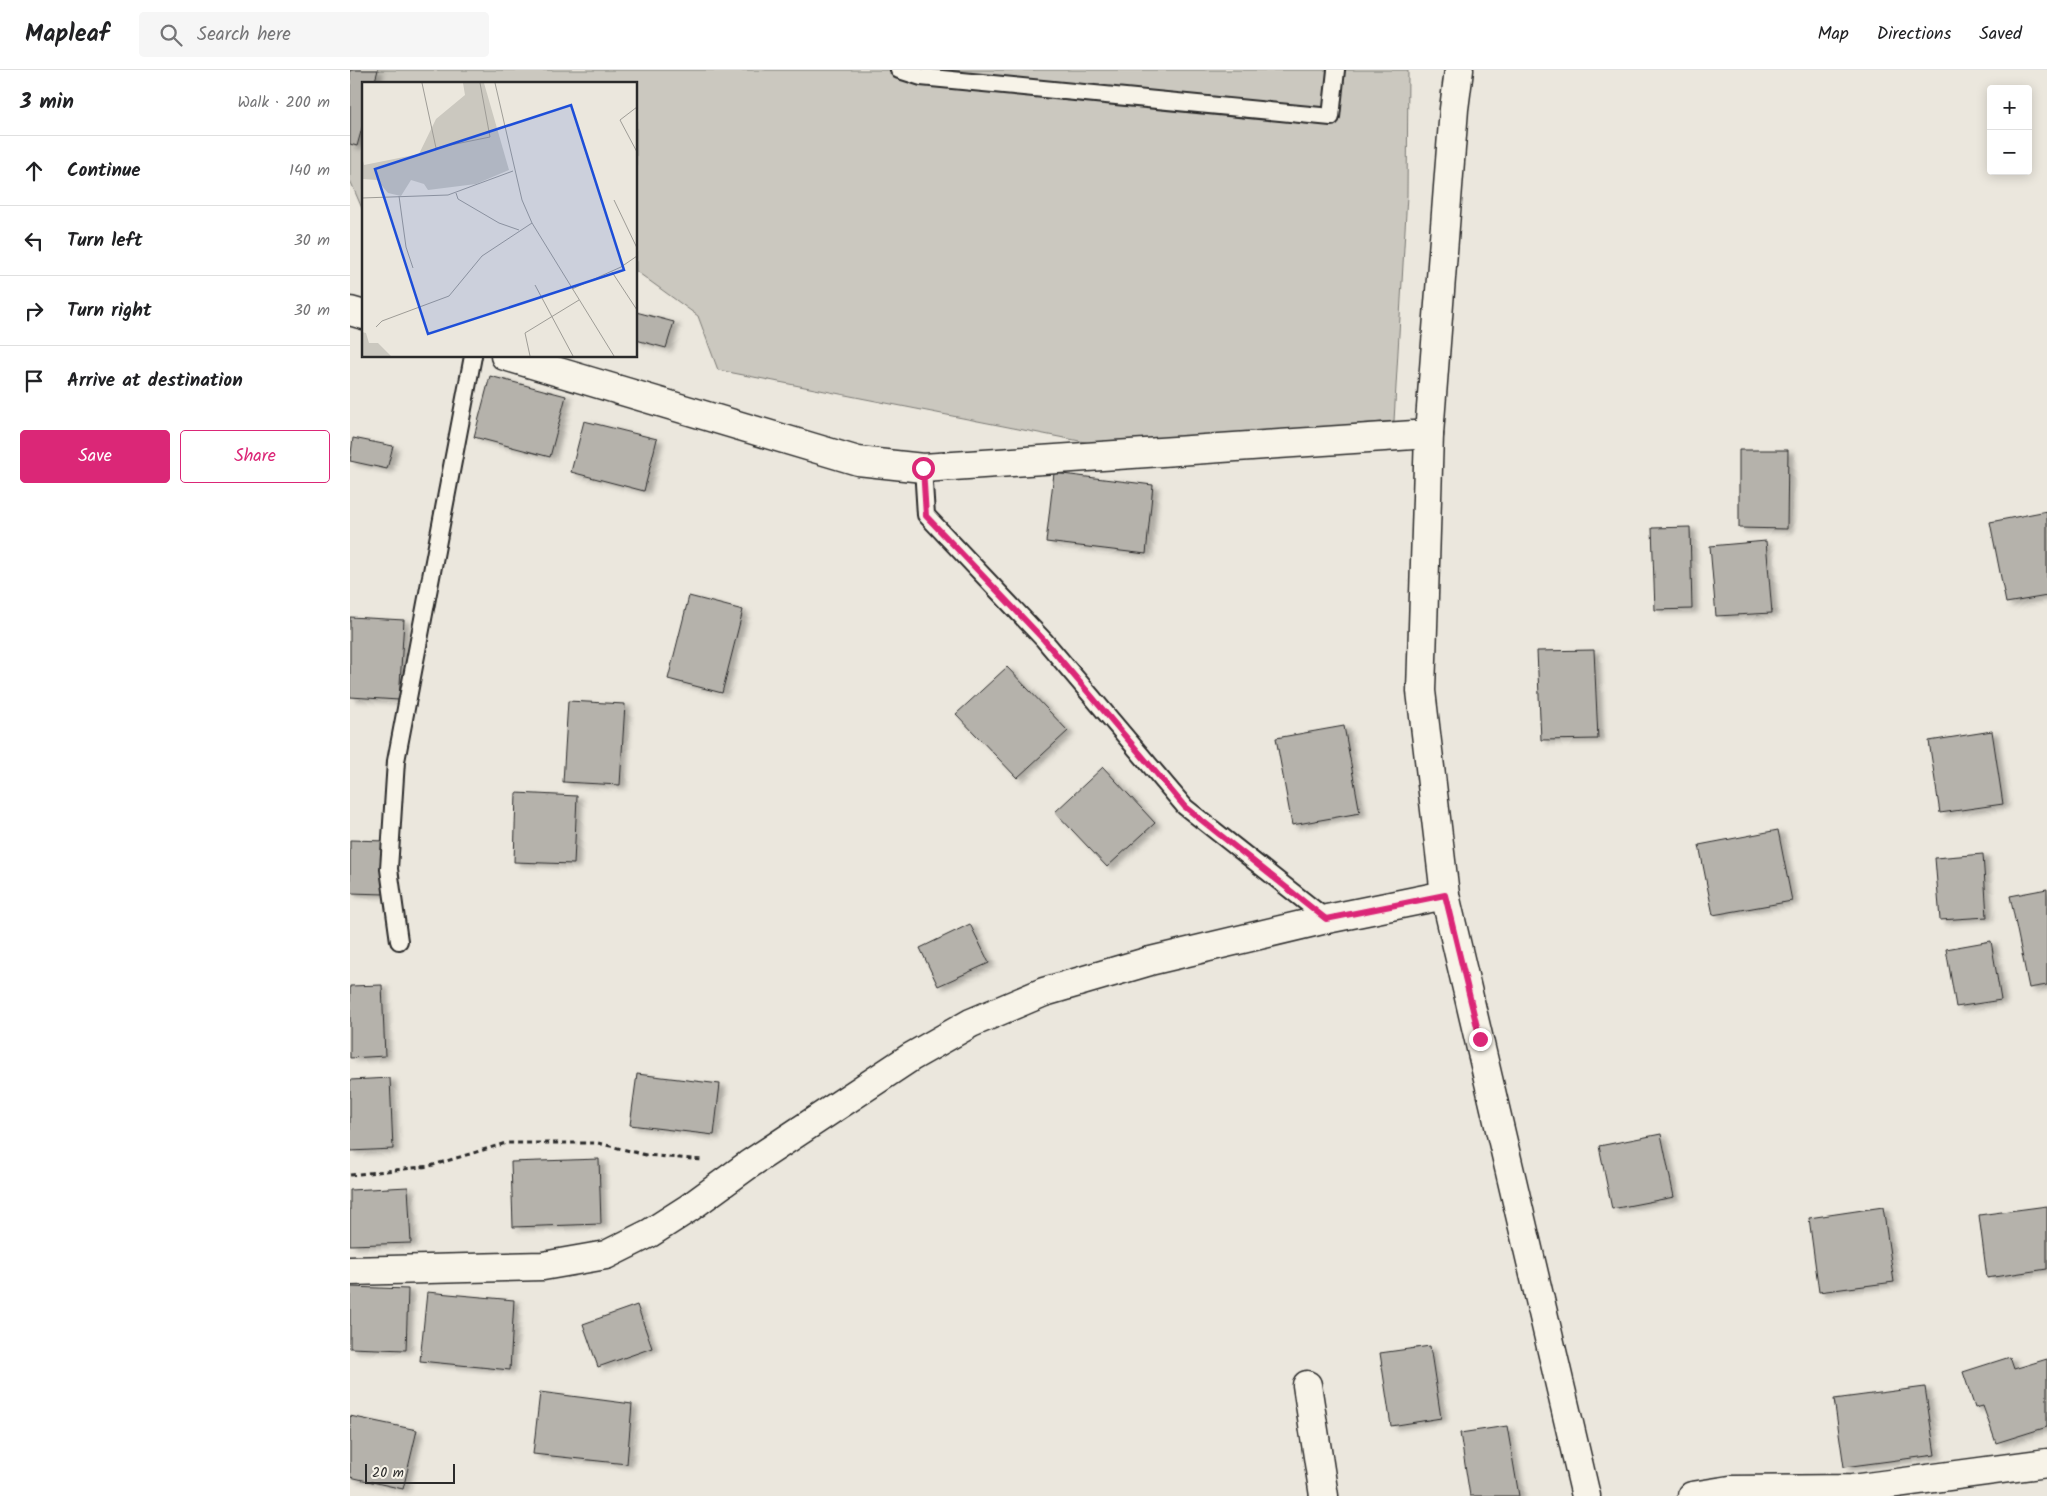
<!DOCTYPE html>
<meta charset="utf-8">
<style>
body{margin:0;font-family:Kalam,sans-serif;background:#f6f6f6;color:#202124}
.controls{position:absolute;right:15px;top:15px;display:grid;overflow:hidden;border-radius:5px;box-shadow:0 2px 12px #0003}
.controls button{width:45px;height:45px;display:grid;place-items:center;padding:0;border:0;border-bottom:1px solid #e0e0e0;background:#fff;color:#202124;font:25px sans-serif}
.scale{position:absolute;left:15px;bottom:12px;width:90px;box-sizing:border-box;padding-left:5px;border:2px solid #2b2b2b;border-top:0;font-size:14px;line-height:18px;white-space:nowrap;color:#2b2b2b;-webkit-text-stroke:4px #f7f3e8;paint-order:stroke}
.stop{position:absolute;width:15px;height:15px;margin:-11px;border:4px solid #db2777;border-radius:50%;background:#fff}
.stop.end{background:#db2777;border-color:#fff;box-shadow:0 1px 5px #0008}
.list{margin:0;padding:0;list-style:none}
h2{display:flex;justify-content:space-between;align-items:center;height:65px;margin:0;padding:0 20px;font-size:21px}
h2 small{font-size:16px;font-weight:400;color:#757577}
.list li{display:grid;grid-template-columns:32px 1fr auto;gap:15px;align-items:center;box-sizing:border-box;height:70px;padding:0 20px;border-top:1px solid #e0e0e0}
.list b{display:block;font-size:19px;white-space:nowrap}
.list em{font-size:16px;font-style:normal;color:#757577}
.actions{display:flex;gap:10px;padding:15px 20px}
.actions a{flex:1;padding:11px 0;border:1px solid #db2777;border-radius:5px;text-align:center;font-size:18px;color:#db2777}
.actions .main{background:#db2777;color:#fff}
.icon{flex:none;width:28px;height:28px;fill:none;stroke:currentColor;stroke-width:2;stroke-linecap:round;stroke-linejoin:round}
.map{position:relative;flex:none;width:1697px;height:1426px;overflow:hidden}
header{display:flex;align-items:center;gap:30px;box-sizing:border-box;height:70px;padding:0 25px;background:#fff;border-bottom:1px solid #e0e0e0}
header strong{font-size:24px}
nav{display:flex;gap:28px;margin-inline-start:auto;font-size:18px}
.search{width:350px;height:45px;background:#f6f6f6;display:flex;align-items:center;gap:12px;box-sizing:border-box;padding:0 18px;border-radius:5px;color:#757577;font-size:19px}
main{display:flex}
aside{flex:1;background:#fff}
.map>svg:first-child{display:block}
.green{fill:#cbc8bf;stroke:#7b7a75}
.building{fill:#b5b2ab;stroke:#2b2b2b;filter:url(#shadow)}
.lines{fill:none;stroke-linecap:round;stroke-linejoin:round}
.service-casing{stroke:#2b2b2b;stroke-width:20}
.minor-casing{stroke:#2b2b2b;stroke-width:31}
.tertiary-casing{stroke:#2b2b2b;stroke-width:31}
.path{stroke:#2b2b2b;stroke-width:3;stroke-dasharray:5 4;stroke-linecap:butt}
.service{stroke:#f7f3e8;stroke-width:16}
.minor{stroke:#f7f3e8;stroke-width:28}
.tertiary{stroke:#f7f3e8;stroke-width:28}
.route{stroke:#db2777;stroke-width:6}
.inset-road{fill:none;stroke:#9e9c96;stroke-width:1}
.view{fill:#1d4ed8;fill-opacity:0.15;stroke:#1d4ed8;stroke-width:2.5}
.inset-edge{fill:none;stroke:#2b2b2b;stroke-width:2.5}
</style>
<header>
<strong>Mapleaf</strong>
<div class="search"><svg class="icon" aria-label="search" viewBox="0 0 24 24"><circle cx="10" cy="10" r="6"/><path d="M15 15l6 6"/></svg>Search here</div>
<nav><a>Map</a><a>Directions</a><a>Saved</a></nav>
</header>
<main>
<aside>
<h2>3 min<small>Walk · 200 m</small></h2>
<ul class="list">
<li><svg class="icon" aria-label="ahead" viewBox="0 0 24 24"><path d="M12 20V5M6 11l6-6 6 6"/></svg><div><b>Continue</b></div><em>140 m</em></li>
<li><svg class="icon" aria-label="left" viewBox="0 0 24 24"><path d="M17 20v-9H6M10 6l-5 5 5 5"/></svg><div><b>Turn left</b></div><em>30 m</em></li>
<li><svg class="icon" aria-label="right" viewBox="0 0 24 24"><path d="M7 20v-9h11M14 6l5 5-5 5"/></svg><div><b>Turn right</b></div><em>30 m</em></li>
<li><svg class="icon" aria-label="arrive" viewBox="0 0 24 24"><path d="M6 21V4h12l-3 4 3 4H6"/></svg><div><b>Arrive at destination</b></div></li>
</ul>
<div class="actions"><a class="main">Save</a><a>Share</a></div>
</aside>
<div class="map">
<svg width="1697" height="1426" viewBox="0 0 1697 1426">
<defs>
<filter id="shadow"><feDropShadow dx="5.5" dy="3" stdDeviation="2.5" flood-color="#0004"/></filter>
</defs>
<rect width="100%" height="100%" fill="#ebe7dd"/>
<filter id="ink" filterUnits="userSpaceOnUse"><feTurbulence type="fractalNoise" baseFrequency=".02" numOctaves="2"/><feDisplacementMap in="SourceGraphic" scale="10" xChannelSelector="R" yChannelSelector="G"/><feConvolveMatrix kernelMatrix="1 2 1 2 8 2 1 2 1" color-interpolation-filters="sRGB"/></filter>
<g filter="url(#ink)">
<!-- green -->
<polygon class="green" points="0,0 1058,0 1057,125 1044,351 755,376 368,300 348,246 286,201 286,14 14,14 14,143 0,110"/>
<!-- building -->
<g class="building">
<polygon points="0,0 28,0 24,14 14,14 14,51 7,76 0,74"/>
<polygon points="286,242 324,252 316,278 286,270"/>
<polygon points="140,306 216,326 200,387 124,367"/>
<polygon points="234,351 307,369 294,421 221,402"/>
<polygon points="3,368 43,376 37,399 0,391"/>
<polygon points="1389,380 1438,380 1437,459 1389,458"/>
<polygon points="704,403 803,415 796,484 696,472"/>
<polygon points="1697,441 1697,526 1656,533 1640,452"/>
<polygon points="1340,457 1342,539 1305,540 1302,458"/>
<polygon points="1416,471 1422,543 1366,546 1360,476"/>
<polygon points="339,526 393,540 372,623 318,609"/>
<polygon points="0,547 54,550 49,630 0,627"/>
<polygon points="1244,580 1248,669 1191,670 1187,581"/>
<polygon points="657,597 718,661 667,708 606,644"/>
<polygon points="218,631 275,634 270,715 213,712"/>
<polygon points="994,656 1010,743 942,755 926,668"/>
<polygon points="1642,661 1653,734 1590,743 1579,671"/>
<polygon points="753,697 805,753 757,797 705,742"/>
<polygon points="166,723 227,726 224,794 164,792"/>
<polygon points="1428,760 1442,831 1363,845 1349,775"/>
<polygon points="0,770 36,771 35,824 0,823"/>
<polygon points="1633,784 1637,847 1590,850 1585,788"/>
<polygon points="1697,819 1697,915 1679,918 1660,826"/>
<polygon points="620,854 639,893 588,916 570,878"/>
<polygon points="1641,871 1651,930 1606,937 1596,879"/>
<polygon points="32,915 35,986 0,988 0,916"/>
<polygon points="287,1004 370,1014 364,1065 280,1055"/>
<polygon points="40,1008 43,1079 0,1081 0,1010"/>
<polygon points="1311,1064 1324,1127 1262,1139 1249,1076"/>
<polygon points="249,1089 251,1154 163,1157 161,1092"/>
<polygon points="58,1117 61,1173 0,1175 0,1120"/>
<polygon points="1697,1136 1697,1199 1637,1208 1629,1145"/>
<polygon points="1533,1137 1544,1212 1469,1222 1459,1148"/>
<polygon points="0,1217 58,1219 56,1280 0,1278"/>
<polygon points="77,1222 164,1230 160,1300 70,1291"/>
<polygon points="287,1235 302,1278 248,1297 233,1254"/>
<polygon points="1080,1276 1091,1348 1041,1356 1030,1283"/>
<polygon points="1660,1287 1664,1299 1697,1289 1697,1357 1646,1373 1633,1336 1625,1338 1613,1302"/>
<polygon points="1575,1317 1585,1385 1494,1397 1484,1329"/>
<polygon points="190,1322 282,1334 277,1394 183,1384"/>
<polygon points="0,1346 67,1360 53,1419 0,1407"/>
<polygon points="1157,1356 1169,1426 1120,1426 1110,1363"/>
</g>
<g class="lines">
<defs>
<g id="service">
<polyline points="549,0 571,7 981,47 986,0"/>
<polyline points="573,398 576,445 694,570 835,737 977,849"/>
<polyline points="49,871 39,799 46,691 123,286"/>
</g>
<g id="minor">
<polyline points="0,241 14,245"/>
<polyline points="155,286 508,391 573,398 1079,364"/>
<polyline points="0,1201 193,1196 256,1185 300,1163 339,1138 398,1095 561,987 621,953 694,922 800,891 977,849 1095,825"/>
<polyline points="957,1315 974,1426"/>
<polyline points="1342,1426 1380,1420 1502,1419 1697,1393"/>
</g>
<polyline id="tertiary" points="1109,0 1104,39 1079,364 1071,621 1095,825 1236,1426"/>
</defs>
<!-- service casing -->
<use href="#service" class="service-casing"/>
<!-- minor casing -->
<use href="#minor" class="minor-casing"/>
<!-- tertiary casing -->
<use href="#tertiary" class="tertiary-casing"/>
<!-- path -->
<polyline class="path" points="0,1105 80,1096 156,1073 248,1073 296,1085 352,1090"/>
<!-- service -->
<use href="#service" class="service"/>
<!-- minor -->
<use href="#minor" class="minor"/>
<!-- tertiary -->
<use href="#tertiary" class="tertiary"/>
</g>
</g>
<g class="lines" filter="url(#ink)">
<!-- route -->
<polyline class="route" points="573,398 576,446 694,570 835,737 976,849 1095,825 1130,969"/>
</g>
<!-- overview -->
<g transform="translate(12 12)">
<rect width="275" height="275" fill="#ebe7dd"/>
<path d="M101 1H122L147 88 114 102 66 108 62 102 49 98 39 114 26 111 15 98 0 97V75L2 83 57 72 74 37 103 13ZM0 250 4 251 7 261H16L29 274H0Z" fill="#cbc8bf"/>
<path class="inset-road" d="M60 1 74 66 128 55 118 1M133 1 160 118 170 141 252 274M275 25 258 38 275 70M94 111 96 117 137 141 157 148M37 114 44 165 51 186M0 116 86 113 151 89M252 118 275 166M250 190 275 228M173 203 211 274M210 207 259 185 275 174M14 245 20 239 87 214 120 174 170 141M168 274 163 251 217 218"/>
<path class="view" d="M209 23 262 188 66 252 13 87Z"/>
<rect width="275" height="275" class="inset-edge"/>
</g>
</svg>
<div class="controls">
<button>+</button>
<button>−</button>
</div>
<div class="scale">20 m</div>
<div class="stop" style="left:573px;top:398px"></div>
<div class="stop end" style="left:1130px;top:969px"></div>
</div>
</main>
